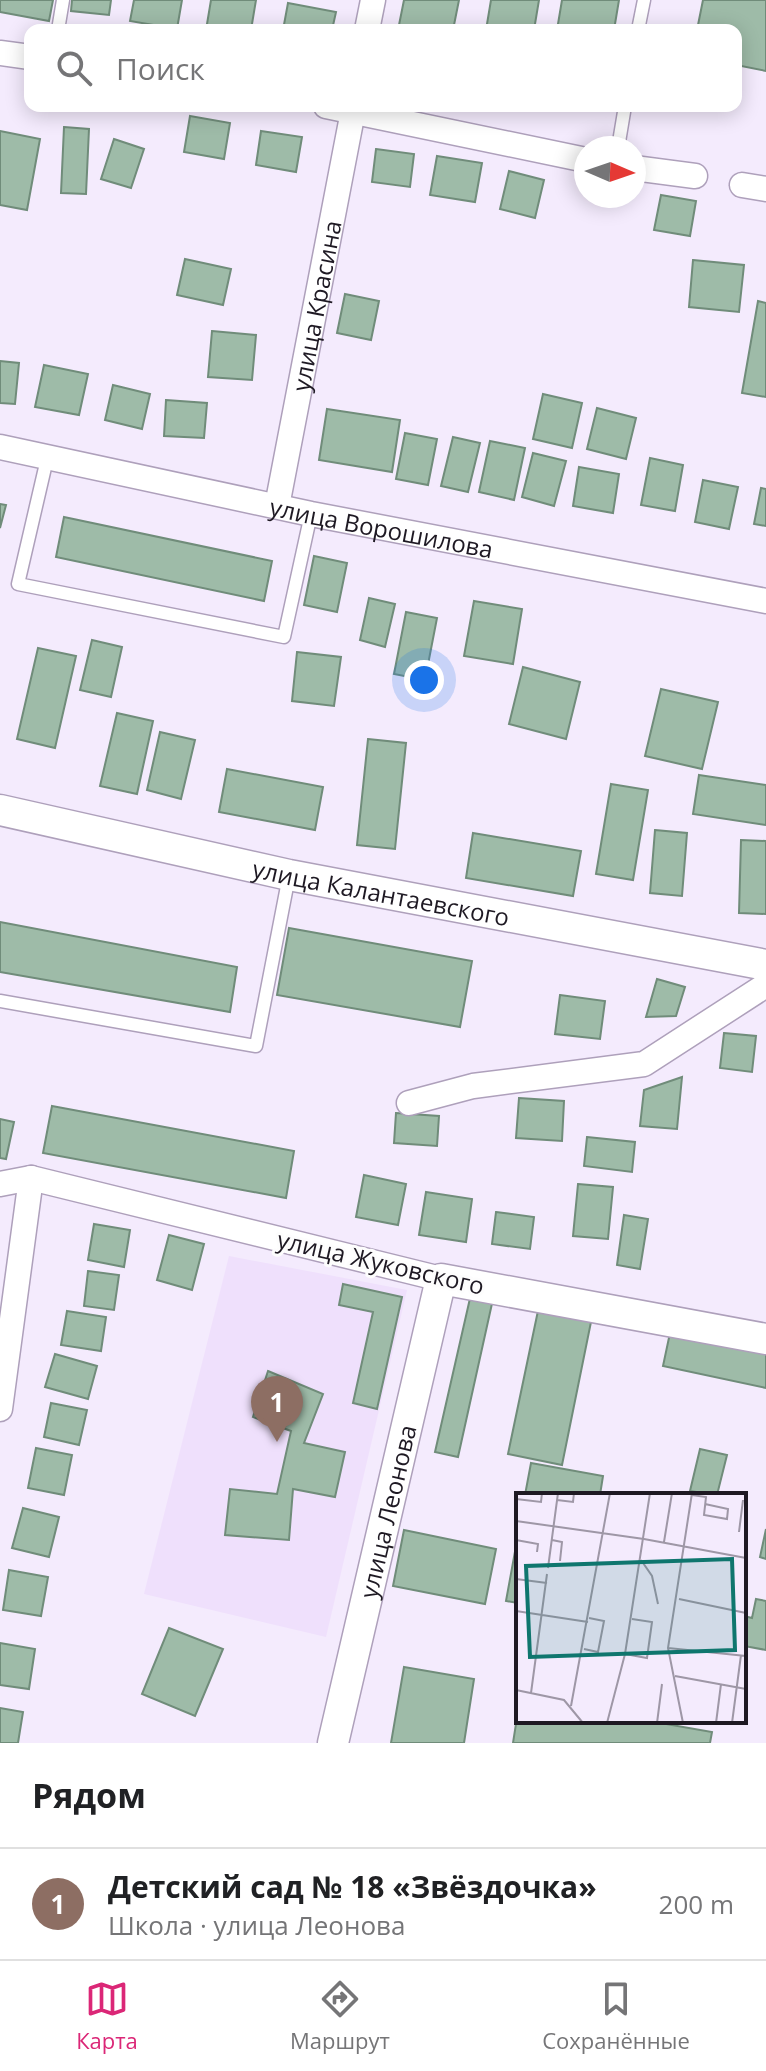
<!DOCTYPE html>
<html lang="ru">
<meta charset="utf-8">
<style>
body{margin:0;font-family:"Open Sans",sans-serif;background:#f2f2f2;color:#202124}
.compass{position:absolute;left:574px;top:136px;width:72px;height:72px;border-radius:50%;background:#fff;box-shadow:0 4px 20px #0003;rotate:92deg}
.you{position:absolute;left:424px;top:680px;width:28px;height:28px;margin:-20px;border:6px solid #fff;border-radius:50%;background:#1a73e8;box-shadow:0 0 0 12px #1a73e833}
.badge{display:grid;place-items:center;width:52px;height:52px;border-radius:50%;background:#db2777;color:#fff;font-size:26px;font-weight:700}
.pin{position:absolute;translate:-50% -66px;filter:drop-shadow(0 2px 4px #0008)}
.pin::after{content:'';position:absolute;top:42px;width:28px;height:24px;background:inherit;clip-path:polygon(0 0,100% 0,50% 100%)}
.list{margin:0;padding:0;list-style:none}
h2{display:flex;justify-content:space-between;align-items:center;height:104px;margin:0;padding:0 32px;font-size:34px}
h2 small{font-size:26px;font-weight:400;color:#757577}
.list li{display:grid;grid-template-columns:52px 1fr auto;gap:24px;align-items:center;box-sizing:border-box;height:112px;padding:0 32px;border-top:2px solid #e0e0e0}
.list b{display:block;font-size:30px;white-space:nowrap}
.list p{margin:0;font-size:26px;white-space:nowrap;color:#757577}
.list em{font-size:26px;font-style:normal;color:#757577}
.icon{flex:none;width:44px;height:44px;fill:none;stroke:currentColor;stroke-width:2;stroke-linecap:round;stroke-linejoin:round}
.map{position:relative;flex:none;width:766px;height:1743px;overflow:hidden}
.search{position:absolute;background:#fff;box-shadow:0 4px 20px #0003;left:24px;right:24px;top:24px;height:88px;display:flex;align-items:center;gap:20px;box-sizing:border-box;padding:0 28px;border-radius:16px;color:#757577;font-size:30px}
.sheet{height:216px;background:#fff}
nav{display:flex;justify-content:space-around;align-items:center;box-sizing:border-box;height:112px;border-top:2px solid #e0e0e0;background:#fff;font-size:22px;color:#757577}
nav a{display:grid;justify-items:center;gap:4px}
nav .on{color:#db2777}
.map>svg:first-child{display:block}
.built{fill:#efe0fc}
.building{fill:#9ebba8;stroke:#708c7a;stroke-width:2}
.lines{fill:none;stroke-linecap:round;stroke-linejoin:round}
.service-casing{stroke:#aea0bb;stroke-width:15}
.minor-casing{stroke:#aea0bb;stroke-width:27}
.tertiary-casing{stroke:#aea0bb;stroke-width:33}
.service{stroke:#fff;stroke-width:12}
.minor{stroke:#fff;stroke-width:24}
.tertiary{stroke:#fff;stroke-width:30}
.labels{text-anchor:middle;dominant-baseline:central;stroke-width:6;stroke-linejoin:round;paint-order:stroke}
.street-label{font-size:24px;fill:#1e1923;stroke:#fdfdfd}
.inset-road{fill:none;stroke:#9e97a6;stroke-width:2}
.view{fill:#0f766e;fill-opacity:0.15;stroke:#0f766e;stroke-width:4}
.inset-edge{fill:none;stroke:#1e1923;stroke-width:4}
</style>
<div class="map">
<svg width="766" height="1743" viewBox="0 0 766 1743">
<rect width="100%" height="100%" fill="#f4ebfd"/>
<!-- built -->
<polygon class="built" points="229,1256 407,1290 326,1637 144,1594"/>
<!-- building -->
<g class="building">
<polygon points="0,0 53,0 49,21 0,12"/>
<polygon points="72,0 111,0 109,15 71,11"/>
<polygon points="134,0 182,0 177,29 130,21"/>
<polygon points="211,0 256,0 251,30 206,30"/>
<polygon points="404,0 459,0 453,30 398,30"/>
<polygon points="491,0 539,0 534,30 486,30"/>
<polygon points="562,0 619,0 614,30 557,30"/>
<polygon points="703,0 766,0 766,71 736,65 736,30 697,30"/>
<polygon points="288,3 336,12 332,30 283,30"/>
<polygon points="190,116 230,123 224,159 184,152"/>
<polygon points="64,127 89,129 86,194 61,193"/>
<polygon points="0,131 40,139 27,210 0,205"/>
<polygon points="261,131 302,137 296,172 256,165"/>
<polygon points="114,139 144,149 131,188 101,179"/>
<polygon points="376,149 414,154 410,187 372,182"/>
<polygon points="437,156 482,163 475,202 430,195"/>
<polygon points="509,171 544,180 535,218 500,209"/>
<polygon points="661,195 696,201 690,236 654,230"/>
<polygon points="185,259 231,269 223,305 177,295"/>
<polygon points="693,260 744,265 739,312 689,307"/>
<polygon points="345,294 379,301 371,340 337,333"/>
<polygon points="758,301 766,303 766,397 742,393"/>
<polygon points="212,331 256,335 252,380 208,377"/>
<polygon points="0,361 19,363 15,404 0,403"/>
<polygon points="44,365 88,374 79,415 35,407"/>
<polygon points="113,385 150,394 142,429 105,420"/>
<polygon points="543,394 582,403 572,448 533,439"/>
<polygon points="166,400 207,403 204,438 164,436"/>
<polygon points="597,408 636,418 626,459 587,449"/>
<polygon points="327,409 400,420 392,472 319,460"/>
<polygon points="405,433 437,439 428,485 396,479"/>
<polygon points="453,437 480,443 468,492 441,486"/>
<polygon points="490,441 525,448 514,500 479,492"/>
<polygon points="533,453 566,461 554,506 522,497"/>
<polygon points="650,458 683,465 675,511 641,505"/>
<polygon points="579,467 619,474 613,513 573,506"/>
<polygon points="703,480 738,487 729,529 695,522"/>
<polygon points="761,488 766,489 766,526 754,524"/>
<polygon points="0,504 6,505 0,528"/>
<polygon points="64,517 272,561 264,601 56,557"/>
<polygon points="314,556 347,563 337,612 304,605"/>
<polygon points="369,598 395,604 385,647 360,640"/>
<polygon points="474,601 522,609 513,664 464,656"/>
<polygon points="406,612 437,618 425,680 394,674"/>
<polygon points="92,640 122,647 111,697 80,690"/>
<polygon points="38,648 76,656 55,748 17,739"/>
<polygon points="297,652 341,657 334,706 292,701"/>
<polygon points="523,667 580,682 566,739 509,724"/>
<polygon points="661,689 718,702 702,769 645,756"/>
<polygon points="117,713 153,721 137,794 100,786"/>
<polygon points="160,732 195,740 181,799 147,790"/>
<polygon points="368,739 406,743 395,849 357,845"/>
<polygon points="227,769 323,787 315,830 219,812"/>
<polygon points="699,775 766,785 766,825 693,814"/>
<polygon points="611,784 648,790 633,880 596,874"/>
<polygon points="655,830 687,833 682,896 650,893"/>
<polygon points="473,833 581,851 573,896 466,878"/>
<polygon points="741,840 766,841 766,914 739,913"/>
<polygon points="0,922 237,967 230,1012 0,972"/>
<polygon points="289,928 472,961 460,1027 277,995"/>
<polygon points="657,979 685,987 676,1016 646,1017"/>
<polygon points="560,995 605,1001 600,1039 555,1034"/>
<polygon points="724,1033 756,1036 752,1072 720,1068"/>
<polygon points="682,1077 677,1129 640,1126 644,1090"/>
<polygon points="519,1098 564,1101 562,1141 516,1138"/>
<polygon points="52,1106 294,1151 286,1198 43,1153"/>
<polygon points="396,1113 439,1116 437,1146 394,1143"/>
<polygon points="0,1119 14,1122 6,1159 0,1158"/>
<polygon points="587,1137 635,1142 632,1172 584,1166"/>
<polygon points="364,1175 406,1184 398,1225 356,1217"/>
<polygon points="578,1184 613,1187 608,1239 573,1236"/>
<polygon points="426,1192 472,1199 466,1242 419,1235"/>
<polygon points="496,1212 534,1217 530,1249 492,1244"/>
<polygon points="624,1215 648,1219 640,1269 617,1265"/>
<polygon points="94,1224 130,1230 124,1267 88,1260"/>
<polygon points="169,1235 204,1244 192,1290 157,1280"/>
<polygon points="88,1271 119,1275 114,1310 84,1306"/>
<polygon points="343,1284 402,1297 377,1409 353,1403 373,1312 339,1305"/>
<polygon points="471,1294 493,1299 458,1457 435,1452"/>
<polygon points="539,1306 592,1317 562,1465 508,1454"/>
<polygon points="67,1311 106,1317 101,1351 61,1345"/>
<polygon points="670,1333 766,1354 766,1388 663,1366"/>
<polygon points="55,1354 97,1366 88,1399 45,1387"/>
<polygon points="268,1371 323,1394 304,1443 345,1452 335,1497 293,1489 289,1540 225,1535 230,1489 277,1494 291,1431 253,1417"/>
<polygon points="51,1403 87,1410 79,1445 44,1437"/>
<polygon points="36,1448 72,1455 64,1495 28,1488"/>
<polygon points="700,1449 727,1455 717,1495 690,1491"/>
<polygon points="531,1463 603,1476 600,1495 525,1495"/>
<polygon points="23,1508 59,1517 49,1557 12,1548"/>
<polygon points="766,1529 766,1559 760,1557"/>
<polygon points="404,1530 496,1549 485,1604 393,1586"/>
<polygon points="518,1535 518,1603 506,1601"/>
<polygon points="9,1570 48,1577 41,1616 3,1610"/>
<polygon points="756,1599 766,1601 766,1650 744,1646 744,1616 752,1618"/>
<polygon points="169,1628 223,1649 195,1716 142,1694"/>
<polygon points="0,1643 35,1649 29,1689 0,1685"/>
<polygon points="404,1667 474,1679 464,1743 391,1743"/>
<polygon points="0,1708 23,1712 18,1743 0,1743"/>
<polygon points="518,1711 518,1721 649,1721 712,1732 710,1743 513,1743"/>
</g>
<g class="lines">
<defs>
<g id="service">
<polyline points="58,30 63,0"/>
<polyline points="638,30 644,0"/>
<polyline points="618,148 625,106"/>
<polyline points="47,459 18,584 284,637 311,514"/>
<polyline points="0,1001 256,1046 289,876"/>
</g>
<g id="minor">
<polyline points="367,30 373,0"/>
<polyline points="0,53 30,57"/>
<polyline points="326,106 586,160"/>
<polyline points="634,168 695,176"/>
<polyline points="742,185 766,189"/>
<path id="s1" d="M0 447 311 514 766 601"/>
<path id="s2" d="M277 506 354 106"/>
<polyline points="409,1103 473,1086 644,1064 766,985"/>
<polyline points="0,1184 31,1178 441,1279"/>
<polyline points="0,1409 31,1178"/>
</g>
<g id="tertiary">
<path id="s3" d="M0 810 289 875 766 965"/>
<path id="s4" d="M333 1743 441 1279 766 1339"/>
</g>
</defs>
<!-- service casing -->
<use href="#service" class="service-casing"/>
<!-- minor casing -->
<use href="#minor" class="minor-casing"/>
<!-- tertiary casing -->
<use href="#tertiary" class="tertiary-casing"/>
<!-- service -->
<use href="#service" class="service"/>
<!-- minor -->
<use href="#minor" class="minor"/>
<!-- tertiary -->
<use href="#tertiary" class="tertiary"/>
</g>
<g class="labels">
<!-- street labels -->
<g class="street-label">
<text stroke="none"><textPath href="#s2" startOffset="204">улица Красина</textPath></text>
<text stroke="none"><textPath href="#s1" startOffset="390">улица Ворошилова</textPath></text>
<text stroke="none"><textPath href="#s3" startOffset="390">улица Калантаевского</textPath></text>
<text transform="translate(381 1262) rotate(13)">улица Жуковского</text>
<text stroke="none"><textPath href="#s4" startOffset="238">улица Леонова</textPath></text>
</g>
</g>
<!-- overview -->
<g transform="translate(516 1493)">
<rect width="230" height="230" fill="#f4ebfd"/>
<path class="inset-road" d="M176 2 190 4 188 22 211 26 212 16 189 11M0 6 25 9 26 0M41 7 57 9 58 0M0 28 128 46M223 39 227 7M128 46 230 65M0 47 22 51 21 59M36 47 46 49 44 68M148 49 156 0M125 67 136 83 142 111M32 75 42 0M0 86 31 90M163 106 230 120M0 118 72 129M152 155 230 163M68 156 82 159 88 128 73 125M109 161 131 165 136 129 116 126M159 183 230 196M0 197 48 207 67 230M15 200 31 81M55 213 94 0M91 230 109 161 134 0M141 230 146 191M167 230 152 155 176 0M200 230 205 191M216 230 225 162"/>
<path class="view" d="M216 66 219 157 14 164 10 73Z"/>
<rect width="230" height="230" class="inset-edge"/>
</g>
</svg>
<svg class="compass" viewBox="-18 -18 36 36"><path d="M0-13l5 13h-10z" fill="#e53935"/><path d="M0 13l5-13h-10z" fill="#757577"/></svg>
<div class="you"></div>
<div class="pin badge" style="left:277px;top:1442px;background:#8d6e63">1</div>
<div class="search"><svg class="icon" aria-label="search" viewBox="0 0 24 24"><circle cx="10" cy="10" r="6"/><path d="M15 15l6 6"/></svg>Поиск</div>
</div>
<section class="sheet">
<h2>Рядом<small></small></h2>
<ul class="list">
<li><span class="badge" style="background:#8d6e63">1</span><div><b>Детский сад № 18 «Звёздочка»</b><p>Школа · улица Леонова</p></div><em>200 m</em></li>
</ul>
</section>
<nav>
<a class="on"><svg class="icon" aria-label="map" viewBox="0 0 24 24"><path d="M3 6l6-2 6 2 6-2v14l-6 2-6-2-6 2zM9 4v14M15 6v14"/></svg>Карта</a>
<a><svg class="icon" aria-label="directions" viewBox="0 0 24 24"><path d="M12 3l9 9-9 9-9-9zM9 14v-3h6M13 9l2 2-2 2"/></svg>Маршрут</a>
<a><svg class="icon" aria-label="saved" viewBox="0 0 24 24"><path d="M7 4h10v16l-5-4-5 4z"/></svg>Сохранённые</a>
</nav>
